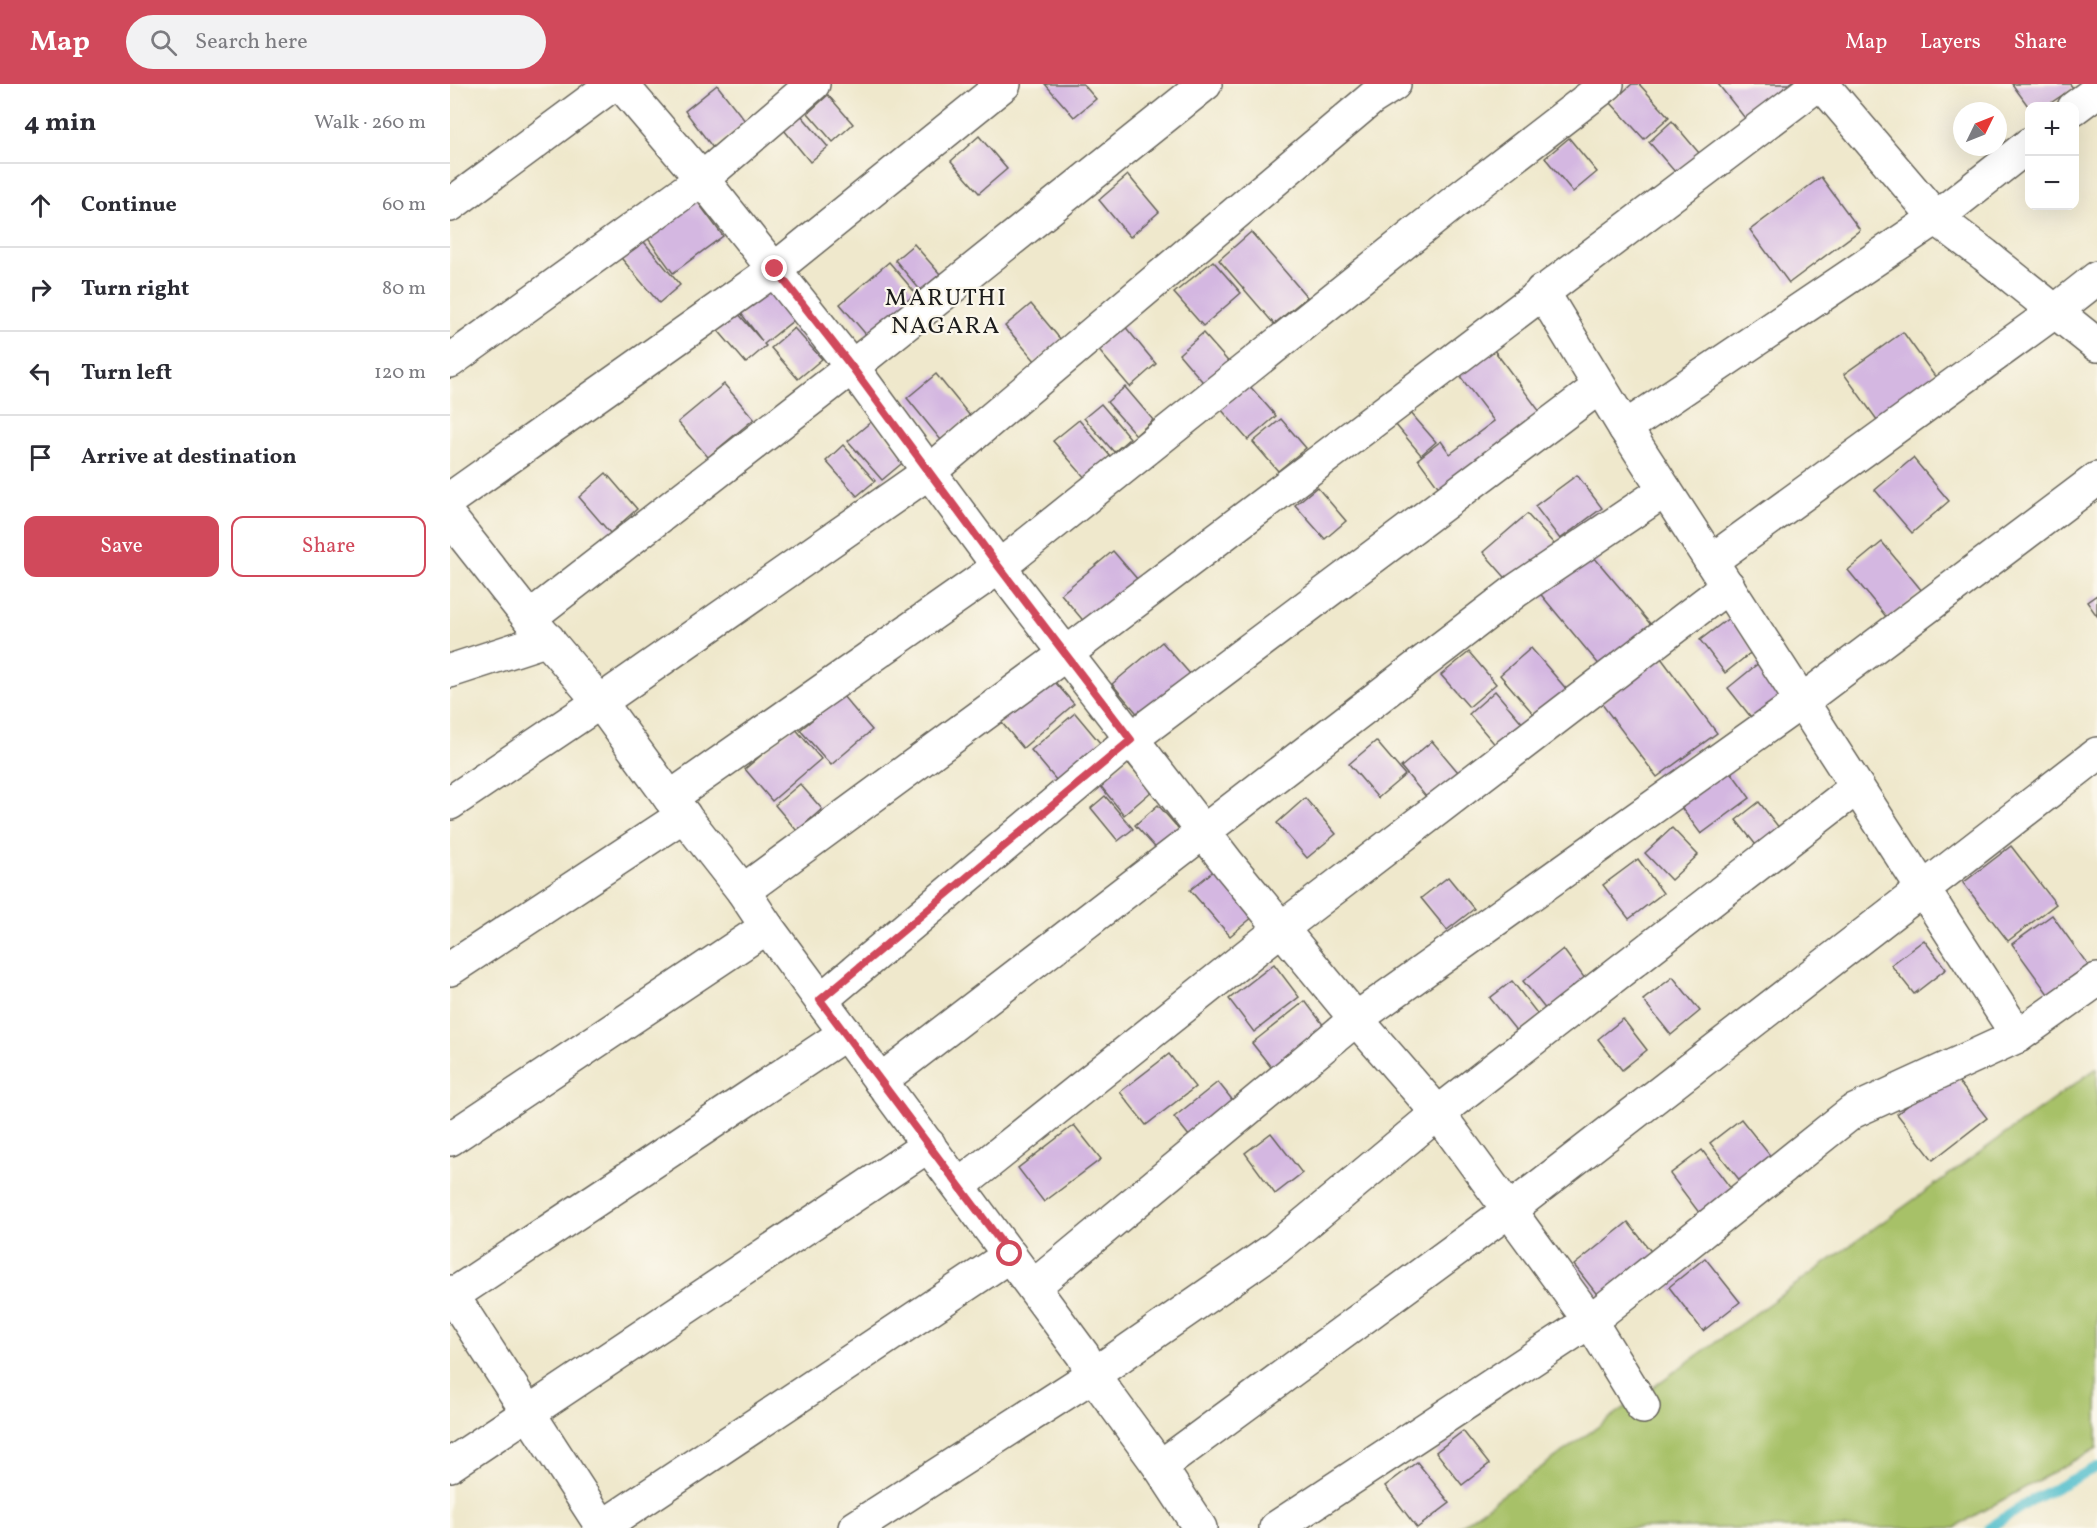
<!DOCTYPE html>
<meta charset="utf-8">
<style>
body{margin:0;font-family:Vollkorn,serif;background:#f2f2f3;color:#2b2b33}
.controls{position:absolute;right:18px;top:18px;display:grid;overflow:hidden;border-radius:12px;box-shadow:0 6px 24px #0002}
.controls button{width:54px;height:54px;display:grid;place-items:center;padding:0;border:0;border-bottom:2px solid #e1e1e2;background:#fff;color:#2b2b33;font:30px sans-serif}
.compass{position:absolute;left:1503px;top:18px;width:54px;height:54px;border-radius:50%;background:#fff;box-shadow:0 6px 24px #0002;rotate:47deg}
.stop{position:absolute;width:18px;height:18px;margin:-14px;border:4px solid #d1495b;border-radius:50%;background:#fff}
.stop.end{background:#d1495b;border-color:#fff;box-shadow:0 2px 6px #0008}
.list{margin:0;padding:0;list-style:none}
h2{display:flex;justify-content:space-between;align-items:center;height:78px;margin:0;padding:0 24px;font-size:26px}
h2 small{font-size:20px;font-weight:400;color:#7c7c81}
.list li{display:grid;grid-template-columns:39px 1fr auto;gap:18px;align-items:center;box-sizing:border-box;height:84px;padding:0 24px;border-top:2px solid #e1e1e2}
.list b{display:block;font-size:22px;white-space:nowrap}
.list em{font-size:20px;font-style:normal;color:#7c7c81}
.actions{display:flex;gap:12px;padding:18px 24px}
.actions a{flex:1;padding:14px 0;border:2px solid #d1495b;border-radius:12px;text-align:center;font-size:21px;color:#d1495b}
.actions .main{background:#d1495b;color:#fff}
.icon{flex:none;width:33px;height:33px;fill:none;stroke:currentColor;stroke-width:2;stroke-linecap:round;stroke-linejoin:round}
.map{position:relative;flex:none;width:1647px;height:1444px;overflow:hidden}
header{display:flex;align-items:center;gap:36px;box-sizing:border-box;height:84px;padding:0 30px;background:#d1495b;color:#fff}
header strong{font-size:28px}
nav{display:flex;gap:33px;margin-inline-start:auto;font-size:21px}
.search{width:420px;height:54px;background:#f2f2f3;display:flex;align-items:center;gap:15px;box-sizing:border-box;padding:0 21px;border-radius:33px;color:#7c7c81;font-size:22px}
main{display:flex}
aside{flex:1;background:#fff}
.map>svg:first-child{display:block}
.green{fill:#a7c167;stroke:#626e42;stroke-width:1.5}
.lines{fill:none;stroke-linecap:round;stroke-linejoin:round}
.stream{stroke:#51becc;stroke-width:10}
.building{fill:#d4b7e1}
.minor-casing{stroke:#66635a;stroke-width:36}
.minor{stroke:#fff;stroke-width:33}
.route{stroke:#d1495b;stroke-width:8}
.labels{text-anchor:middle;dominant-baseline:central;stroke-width:4.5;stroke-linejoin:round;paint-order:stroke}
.neighbourhood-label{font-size:24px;letter-spacing:1.5px;fill:#1c1c1c;stroke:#fbf7ec}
</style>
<header>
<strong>Map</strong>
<div class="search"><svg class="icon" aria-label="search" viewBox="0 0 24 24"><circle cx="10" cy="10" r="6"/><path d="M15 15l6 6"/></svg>Search here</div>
<nav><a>Map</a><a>Layers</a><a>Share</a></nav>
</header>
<main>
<aside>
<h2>4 min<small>Walk · 260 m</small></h2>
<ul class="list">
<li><svg class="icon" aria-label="ahead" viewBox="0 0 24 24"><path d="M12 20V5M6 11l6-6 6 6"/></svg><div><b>Continue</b></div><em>60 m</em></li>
<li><svg class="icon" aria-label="right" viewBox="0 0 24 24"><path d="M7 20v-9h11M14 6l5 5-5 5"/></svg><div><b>Turn right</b></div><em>80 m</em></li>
<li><svg class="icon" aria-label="left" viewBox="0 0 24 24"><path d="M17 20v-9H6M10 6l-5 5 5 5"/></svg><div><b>Turn left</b></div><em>120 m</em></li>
<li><svg class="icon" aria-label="arrive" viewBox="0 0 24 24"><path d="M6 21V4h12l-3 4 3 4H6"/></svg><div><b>Arrive at destination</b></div></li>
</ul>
<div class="actions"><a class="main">Save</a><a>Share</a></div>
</aside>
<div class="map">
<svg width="1647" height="1444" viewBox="0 0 1647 1444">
<rect width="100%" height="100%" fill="#fbf7ec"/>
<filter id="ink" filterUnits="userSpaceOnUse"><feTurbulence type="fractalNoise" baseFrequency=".0167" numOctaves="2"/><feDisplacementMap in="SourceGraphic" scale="12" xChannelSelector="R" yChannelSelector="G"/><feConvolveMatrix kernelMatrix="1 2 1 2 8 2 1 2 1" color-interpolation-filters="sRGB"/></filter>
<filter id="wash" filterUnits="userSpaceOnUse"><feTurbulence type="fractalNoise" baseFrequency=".008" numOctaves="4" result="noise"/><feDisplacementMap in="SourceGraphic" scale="24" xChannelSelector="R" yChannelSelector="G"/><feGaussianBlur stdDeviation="1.35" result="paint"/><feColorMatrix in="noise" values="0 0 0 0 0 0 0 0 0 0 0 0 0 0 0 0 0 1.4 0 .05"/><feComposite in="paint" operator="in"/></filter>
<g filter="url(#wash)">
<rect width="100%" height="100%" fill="#efe8cc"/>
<!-- green -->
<polygon class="green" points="1647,984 1647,1364 1527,1430 1505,1444 1007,1444"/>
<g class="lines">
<!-- stream -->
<polyline class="stream" points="1539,1444 1582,1416 1647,1383"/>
</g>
<g id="blocks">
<!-- building -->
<g class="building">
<polygon points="595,0 633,0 646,15 624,33"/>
<polygon points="1182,0 1189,0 1219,33 1194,55 1161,19"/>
<polygon points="1268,0 1347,0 1298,38"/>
<polygon points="1562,0 1620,0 1623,4 1596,22 1578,22"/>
<polygon points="267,1 296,38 263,64 235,27"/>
<polygon points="378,11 403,40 383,58 358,29"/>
<polygon points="351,31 378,63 360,78 334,46"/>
<polygon points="1222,37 1249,69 1226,89 1199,58"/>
<polygon points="529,52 557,85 529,109 501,77"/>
<polygon points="1119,54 1147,88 1123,108 1095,74"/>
<polygon points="678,91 709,128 680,153 649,116"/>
<polygon points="1371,93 1410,146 1339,199 1300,146"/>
<polygon points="244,113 273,152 223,189 194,149"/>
<polygon points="801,148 857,213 824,240 769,176"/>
<polygon points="189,152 230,201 209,219 167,169"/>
<polygon points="464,160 490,190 471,207 445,176"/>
<polygon points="763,177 791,209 753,242 724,209"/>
<polygon points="439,178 468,212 419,254 390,220"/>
<polygon points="317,201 344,236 314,260 316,262 296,279 266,244 286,227 312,257 287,224"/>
<polygon points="581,220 611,256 586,278 555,242"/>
<polygon points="673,240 706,280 680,303 646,263"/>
<polygon points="344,244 372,275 348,295 321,264"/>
<polygon points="1453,248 1489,298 1430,340 1394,290"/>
<polygon points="753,249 783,283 758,304 729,270"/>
<polygon points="1041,262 1096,336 995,412 968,375 991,357 1000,370 1044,337 1006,287"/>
<polygon points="486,290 520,332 491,356 457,314"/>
<polygon points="274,300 304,335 258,373 228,338"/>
<polygon points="798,300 826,332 798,356 770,324"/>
<polygon points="675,303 703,336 686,351 657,318"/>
<polygon points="651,320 680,354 664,368 634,334"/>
<polygon points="960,328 986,358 971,371 946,341"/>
<polygon points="831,335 856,364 828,387 803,358"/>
<polygon points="629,336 661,373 636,395 603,357"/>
<polygon points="422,337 456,376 432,396 398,357"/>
<polygon points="393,361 425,397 407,412 376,377"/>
<polygon points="1463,374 1499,417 1462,449 1425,406"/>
<polygon points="156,389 187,425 160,449 129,413"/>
<polygon points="1127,391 1152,424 1110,455 1085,422"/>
<polygon points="867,403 896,437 875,455 845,421"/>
<polygon points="1077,430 1105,461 1061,500 1033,468"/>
<polygon points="1432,458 1472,507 1438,535 1398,486"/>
<polygon points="1138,466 1202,542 1151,583 1088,507"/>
<polygon points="663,467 688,496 636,540 611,510"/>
<polygon points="1647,511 1647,532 1637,518"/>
<polygon points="1279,534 1304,566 1275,589 1250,556"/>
<polygon points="712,558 741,591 691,634 662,600"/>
<polygon points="1081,564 1118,607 1087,634 1050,591"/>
<polygon points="1019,568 1046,600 1019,623 991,591"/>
<polygon points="1211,574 1267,649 1207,693 1151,619"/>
<polygon points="1310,578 1336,611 1304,637 1278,604"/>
<polygon points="598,590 624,620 573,664 547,633"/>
<polygon points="1045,607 1074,641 1048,664 1019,630"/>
<polygon points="392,611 422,646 381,681 350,646"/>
<polygon points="625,629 656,666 612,703 581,666"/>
<polygon points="344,643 371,675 322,717 295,685"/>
<polygon points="926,657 955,691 928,714 899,680"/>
<polygon points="982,657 1013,694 982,720 951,683"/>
<polygon points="676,677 702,707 674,731 649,700"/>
<polygon points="1276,681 1300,714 1251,750 1227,718"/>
<polygon points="350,700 372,725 347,747 325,721"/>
<polygon points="655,712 683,745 668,757 641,724"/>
<polygon points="855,714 886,750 857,774 827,739"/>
<polygon points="1309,718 1337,754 1314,771 1286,736"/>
<polygon points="708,721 735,752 712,771 685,741"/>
<polygon points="1222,744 1248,771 1221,796 1195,769"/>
<polygon points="1561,762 1606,820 1558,857 1513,799"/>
<polygon points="1188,775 1213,809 1179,835 1153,801"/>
<polygon points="771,781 810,827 780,852 740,806"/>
<polygon points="998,793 1024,825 997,846 971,814"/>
<polygon points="1602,831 1638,881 1598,910 1562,860"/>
<polygon points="1474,856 1496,885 1464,910 1441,881"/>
<polygon points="1113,865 1136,896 1097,927 1073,897"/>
<polygon points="824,880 849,913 804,948 779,915"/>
<polygon points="1223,893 1250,927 1221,951 1193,916"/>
<polygon points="1062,897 1090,933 1068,949 1040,914"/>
<polygon points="855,917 881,951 828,992 802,959"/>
<polygon points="1173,935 1197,966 1172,986 1148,955"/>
<polygon points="719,970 745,1003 696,1041 670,1008"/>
<polygon points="1501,988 1537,1034 1483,1076 1447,1030"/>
<polygon points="768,998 792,1028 748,1063 724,1033"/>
<polygon points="1291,1035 1322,1074 1291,1098 1260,1059"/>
<polygon points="624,1041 651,1075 594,1118 568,1084"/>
<polygon points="821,1049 852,1089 825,1110 795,1069"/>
<polygon points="1252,1066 1282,1106 1250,1130 1220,1090"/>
<polygon points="1178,1138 1210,1179 1156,1222 1124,1181"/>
<polygon points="1255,1174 1290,1218 1253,1247 1219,1203"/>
<polygon points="1013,1347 1039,1380 1012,1401 986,1368"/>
<polygon points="967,1378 1000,1419 967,1444 935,1402"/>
</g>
</g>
</g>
<g filter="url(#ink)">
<use href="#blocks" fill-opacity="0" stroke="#66635a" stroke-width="1.5"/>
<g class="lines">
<defs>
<g id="minor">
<polyline points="171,0 252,95 402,283 549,483 779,781 906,935 988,1029 1140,1237 1402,1028 1568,952 1647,896"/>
<polyline points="1372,0 1486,134 1535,171 1647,261"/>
<polyline points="1624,24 1647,7"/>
<polyline points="0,121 163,0"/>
<polyline points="1092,207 1175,344 1568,952"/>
<polyline points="0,277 252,95 363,0"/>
<polyline points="1175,344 1486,134 1580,60"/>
<polyline points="0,415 325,185 554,0"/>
<polyline points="0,434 79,534 150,618 479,388 922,14 944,0"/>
<polyline points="1261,477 1604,228 1647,194"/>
<polyline points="79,534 402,283 755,0"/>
<polyline points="0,587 98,555"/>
<polyline points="220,714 549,483 1006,117 1157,0"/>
<polyline points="0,719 150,618 220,714 293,807 317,843 633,1271 643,1291 405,1444"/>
<polyline points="293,807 617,569 1368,0"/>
<polyline points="0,885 234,731"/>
<polyline points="371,916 681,655 1149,303"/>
<polyline points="430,997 1067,506 1215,406"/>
<polyline points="0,1055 317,843"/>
<polyline points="509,1102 832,844 1278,502"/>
<polyline points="584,1202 906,935 1352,617 1647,395"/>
<polyline points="0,1208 153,1444"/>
<polyline points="0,1213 396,949"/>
<polyline points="0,1381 479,1061"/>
<polyline points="710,1383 1058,1127 1647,670"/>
<polyline points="151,1444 560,1171"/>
<polyline points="750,1444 710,1383 643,1291 826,1164 988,1029 1407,703"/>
<polyline points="826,1444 1140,1237 1193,1323"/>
</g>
</defs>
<!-- minor casing -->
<use href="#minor" class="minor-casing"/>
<!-- minor -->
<use href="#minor" class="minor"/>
</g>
</g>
<g class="lines" filter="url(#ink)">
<!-- route -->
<polyline class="route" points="325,185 402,283 549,483 681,656 370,916 560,1170"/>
</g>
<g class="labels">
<!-- neighbourhood labels -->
<g class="neighbourhood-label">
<text x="496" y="215">MARUTHI<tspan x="496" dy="28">NAGARA</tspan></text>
</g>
</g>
</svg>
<div class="controls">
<button>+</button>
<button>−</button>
</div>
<svg class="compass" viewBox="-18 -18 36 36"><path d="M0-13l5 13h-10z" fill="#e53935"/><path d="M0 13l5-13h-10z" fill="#7c7c81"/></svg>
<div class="stop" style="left:560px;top:1170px"></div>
<div class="stop end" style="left:325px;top:185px"></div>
</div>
</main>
